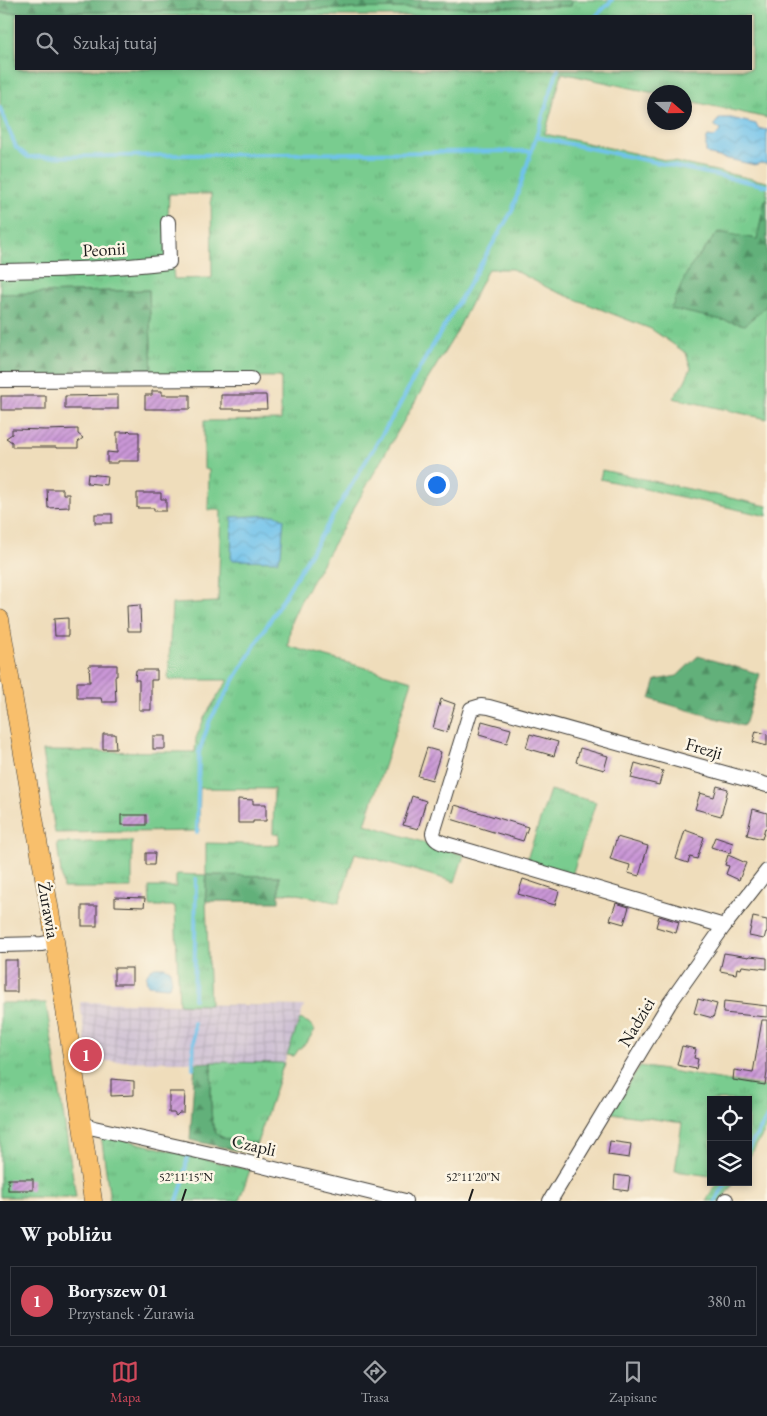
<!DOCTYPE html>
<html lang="pl">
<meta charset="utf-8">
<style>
body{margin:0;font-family:"EB Garamond",serif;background:#20242c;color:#f1f3f6}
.controls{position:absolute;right:15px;bottom:15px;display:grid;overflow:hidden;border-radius:0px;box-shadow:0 2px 8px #0003}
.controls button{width:45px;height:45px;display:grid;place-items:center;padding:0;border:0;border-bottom:1px solid #363941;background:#171b24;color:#f1f3f6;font:25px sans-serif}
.compass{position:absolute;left:647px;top:85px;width:45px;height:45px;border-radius:50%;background:#171b24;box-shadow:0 2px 8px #0003;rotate:110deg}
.you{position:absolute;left:436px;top:484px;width:18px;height:18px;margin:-12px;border:4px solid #fff;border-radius:50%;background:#1a73e8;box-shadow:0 0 0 8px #1a73e833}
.badge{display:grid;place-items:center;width:32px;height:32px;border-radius:50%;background:#d1495b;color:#fff;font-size:16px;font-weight:700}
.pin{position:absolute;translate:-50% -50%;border:2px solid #fff;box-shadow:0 1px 5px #0006}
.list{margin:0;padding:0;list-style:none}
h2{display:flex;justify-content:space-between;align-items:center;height:65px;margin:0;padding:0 20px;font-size:21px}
h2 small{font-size:16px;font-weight:400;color:#9ea1a6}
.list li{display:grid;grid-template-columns:32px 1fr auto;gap:15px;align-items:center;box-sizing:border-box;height:70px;margin:0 10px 10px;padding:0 10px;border:1px solid #363941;border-radius:0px}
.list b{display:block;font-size:19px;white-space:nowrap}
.list p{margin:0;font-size:16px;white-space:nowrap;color:#9ea1a6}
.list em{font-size:16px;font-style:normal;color:#9ea1a6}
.icon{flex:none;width:28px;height:28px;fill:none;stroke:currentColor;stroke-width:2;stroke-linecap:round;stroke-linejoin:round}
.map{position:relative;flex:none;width:767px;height:1201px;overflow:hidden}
.search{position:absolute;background:#171b24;box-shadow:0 2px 8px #0003;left:15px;right:15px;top:15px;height:55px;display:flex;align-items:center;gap:12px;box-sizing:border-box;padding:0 18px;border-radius:0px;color:#9ea1a6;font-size:19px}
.sheet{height:145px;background:#171b24}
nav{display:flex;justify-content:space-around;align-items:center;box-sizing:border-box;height:70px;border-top:1px solid #363941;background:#171b24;font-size:14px;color:#9ea1a6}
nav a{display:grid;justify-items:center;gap:2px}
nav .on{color:#d1495b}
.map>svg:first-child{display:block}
.industrial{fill:url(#industrial-grid)}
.grass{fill:url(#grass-tufts);stroke:#4a7456;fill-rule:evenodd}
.forest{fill:url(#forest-firs);stroke:#3f664b}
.water{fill:url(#water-waves);stroke:#466f84}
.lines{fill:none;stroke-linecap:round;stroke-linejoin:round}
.stream{stroke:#6fc2eb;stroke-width:4}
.building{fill:url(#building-hatch)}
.minor-casing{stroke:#3c3934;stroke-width:16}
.major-casing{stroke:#3c3934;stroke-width:19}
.minor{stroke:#fff;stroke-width:14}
.major{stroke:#f8bf6c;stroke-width:18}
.ticks{fill:none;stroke:#1c1c1c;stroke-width:2}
.labels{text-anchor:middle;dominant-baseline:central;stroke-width:5;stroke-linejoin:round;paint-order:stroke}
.street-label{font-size:18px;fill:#1c1c1c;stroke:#fcf5e5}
.ticks-label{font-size:12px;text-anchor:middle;fill:#1c1c1c;stroke:#fcf5e5;stroke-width:5;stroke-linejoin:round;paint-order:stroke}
</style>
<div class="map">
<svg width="767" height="1201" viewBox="0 0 767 1201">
<defs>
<pattern id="industrial-grid" width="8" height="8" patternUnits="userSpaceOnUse" patternTransform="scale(1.25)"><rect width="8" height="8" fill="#ccbed3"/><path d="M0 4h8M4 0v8" fill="none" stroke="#afa3b5"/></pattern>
<pattern id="grass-tufts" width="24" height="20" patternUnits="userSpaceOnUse" patternTransform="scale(1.25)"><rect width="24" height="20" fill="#79cc8f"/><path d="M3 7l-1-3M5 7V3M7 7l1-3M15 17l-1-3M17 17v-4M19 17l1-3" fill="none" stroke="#68af7b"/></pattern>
<pattern id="forest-firs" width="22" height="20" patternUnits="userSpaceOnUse" patternTransform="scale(1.25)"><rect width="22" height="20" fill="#62b07a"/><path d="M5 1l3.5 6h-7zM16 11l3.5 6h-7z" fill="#508e63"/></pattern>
<pattern id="water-waves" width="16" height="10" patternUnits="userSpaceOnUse" patternTransform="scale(1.25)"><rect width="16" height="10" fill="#6fc2eb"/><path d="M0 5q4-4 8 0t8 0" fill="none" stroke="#60a6c9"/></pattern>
<pattern id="building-hatch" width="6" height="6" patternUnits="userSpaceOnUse" patternTransform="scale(1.25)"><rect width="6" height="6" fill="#ca97d7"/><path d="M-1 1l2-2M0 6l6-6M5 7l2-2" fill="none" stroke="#a37aae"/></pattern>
</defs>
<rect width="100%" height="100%" fill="#fcf5e5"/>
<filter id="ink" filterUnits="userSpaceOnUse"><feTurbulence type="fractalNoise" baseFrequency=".02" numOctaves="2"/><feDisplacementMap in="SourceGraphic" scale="10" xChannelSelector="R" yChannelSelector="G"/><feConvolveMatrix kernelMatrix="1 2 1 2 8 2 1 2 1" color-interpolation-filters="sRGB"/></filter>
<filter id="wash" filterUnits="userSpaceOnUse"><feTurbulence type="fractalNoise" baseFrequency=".0096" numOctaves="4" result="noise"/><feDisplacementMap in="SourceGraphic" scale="20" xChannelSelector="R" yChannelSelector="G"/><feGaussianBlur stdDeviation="1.12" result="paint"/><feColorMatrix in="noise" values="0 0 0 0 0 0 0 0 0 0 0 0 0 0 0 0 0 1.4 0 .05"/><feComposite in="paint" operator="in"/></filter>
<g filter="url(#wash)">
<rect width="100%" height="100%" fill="#efddbb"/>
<!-- industrial -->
<polygon class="industrial" points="80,1002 179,1004 304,1006 284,1063 88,1061"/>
<!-- grass -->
<g class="grass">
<path d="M572 0H767V118L685 100 684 92 654 93 562 73 545 134 767 182V200H765L757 240 745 325 767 305V419L673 398 684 383 691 368 686 353 651 329 552 290 512 269H488L455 335 428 379 300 602 291 622 288 646 412 681 365 824 464 855 455 882 355 853 339 903 293 893 279 894V876L206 875V901L210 1005 179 1004 175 906H150L149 887H176V874L206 875V843L279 845V833L273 834 274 789 200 788 199 831 55 833 43 751 195 752 196 738 205 716 228 680H168L172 604 218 602 221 510H208L209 470 204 469V421L281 420V377L152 376 149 290 0 294V13L571 6ZM16 16H751V69H16ZM169 194H211L212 278 174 279 168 218Z"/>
<polygon points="602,470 767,506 767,516 600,479"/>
<polygon points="550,790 596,802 572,875 526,862"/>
<polygon points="132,841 132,888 63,888 57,843"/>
<polygon points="0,1003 46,1003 76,1197 0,1197"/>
<polygon points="300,1019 309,1023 315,1030 307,1042 299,1049 294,1056 287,1055"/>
<path d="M212 1062 284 1063 257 1143C245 1142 229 1142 218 1135 207 1128 212 1076 212 1062Z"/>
<polygon points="640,1066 767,1087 767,1128 748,1159 748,1100 711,1100 711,1176 675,1171 682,1123 611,1113"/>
<polygon points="101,1134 250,1170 239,1201 110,1201"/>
<polygon points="718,1182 734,1182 721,1201 706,1201"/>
</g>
<!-- forest -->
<g class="forest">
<polygon points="0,0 572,0 571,6 0,13"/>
<polygon points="765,200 767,200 767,305 745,325 671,309 688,270 718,232 757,239"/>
<polygon points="149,290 152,376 0,377 0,294"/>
<polygon points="698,656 760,674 746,722 743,726 650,699 656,680 677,676"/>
<polygon points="206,875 279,876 279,902 206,901"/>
<path d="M212 1062C212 1076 207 1128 218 1135 229 1142 245 1142 257 1143L253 1154 190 1140 195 1063Z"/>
</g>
<!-- water -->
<g class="water">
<polygon points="722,118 731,118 756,124 758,128 766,130 767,129 767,164 761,163 755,165 710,155 706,152 706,142 708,136 715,137 721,130 714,125 718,120"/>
<polygon points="276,515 284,519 281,554 278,561 231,560 232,517"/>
<path d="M155 967H165L170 970 172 981 170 986 167 987 148 985C144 978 147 970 155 967Z"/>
</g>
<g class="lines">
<!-- stream -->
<g class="stream">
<polyline points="596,16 612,0"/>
<polyline points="0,108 16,147 28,157 532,151"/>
<polyline points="537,137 767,186"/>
<polyline points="197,832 199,752 210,720 398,408 415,376 512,211 558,69"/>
<polyline points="194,999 196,879"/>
<polyline points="193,1068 194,1023"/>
<polyline points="748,1149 767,1118"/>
<polyline points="177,1201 182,1186 188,1155"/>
<polyline points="715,1201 727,1182"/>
</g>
</g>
<g id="blocks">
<!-- building -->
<g class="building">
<polygon points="152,391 162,391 162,395 190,395 190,409 145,409 145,395 152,395"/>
<polygon points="118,395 118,409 65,409 65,396"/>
<polygon points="221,395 266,395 267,409 221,409"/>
<rect x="1" y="396" width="45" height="14"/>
<polygon points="12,429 45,430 78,429 78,434 83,438 78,442 78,448 56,448 56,447 12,447 12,442 6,438 12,434"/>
<polygon points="129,430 131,432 139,432 139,461 118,461 118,463 107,463 107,452 117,453 117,432 127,432"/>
<polygon points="88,474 107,476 106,485 87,483"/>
<polygon points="47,489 63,489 63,494 69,494 69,507 48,508"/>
<polygon points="137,493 161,493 161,499 166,499 166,511 154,511 154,508 137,508"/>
<rect x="95" y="514" width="17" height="9"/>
<polygon points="140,605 141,631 128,631 127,606"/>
<polygon points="68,618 68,636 55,636 54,619"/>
<polygon points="89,665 117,665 117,676 115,676 116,702 102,702 101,698 77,698 77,682 90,682"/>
<polygon points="136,670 157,670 157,680 151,680 151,710 139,710 139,680 135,680"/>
<polygon points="441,699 455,704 447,732 433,728"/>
<polygon points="482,721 511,729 507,743 479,735"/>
<polygon points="756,731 767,734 767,746 753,742"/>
<polygon points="103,734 115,734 116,749 103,749"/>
<polygon points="530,734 558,742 554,756 526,748"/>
<rect x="153" y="736" width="12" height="13"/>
<polygon points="427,748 441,752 432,780 418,776"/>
<polygon points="580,748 608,756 604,770 576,762"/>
<polygon points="635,763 663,771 659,785 631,778"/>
<polygon points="717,786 728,789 721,816 695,809 700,793 714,797"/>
<polygon points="412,796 426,801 418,829 403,825"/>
<polygon points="238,799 253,800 253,804 266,804 266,821 253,821 253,823 238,823"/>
<polygon points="455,805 528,827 523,841 451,819"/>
<polygon points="753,809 767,813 767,829 765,828 762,839 747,835"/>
<rect x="121" y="815" width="25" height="10"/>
<polygon points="685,830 704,837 697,859 690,857 688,863 676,859"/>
<polygon points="617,837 648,846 639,876 628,873 630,865 610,859"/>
<polygon points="715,837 733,843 730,853 711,847"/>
<polygon points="146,853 155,853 154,865 146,865"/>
<polygon points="728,855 746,863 739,880 726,874 729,866 725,865"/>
<polygon points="523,879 559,891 555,905 518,894"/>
<polygon points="115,897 145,898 144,907 115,906"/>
<polygon points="616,903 629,907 624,924 610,920"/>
<rect x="82" y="906" width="15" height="20"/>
<polygon points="659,916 679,922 676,933 656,927"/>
<polygon points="753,917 767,920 767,932 766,932 764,939 749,936"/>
<polygon points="724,953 749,957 750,956 767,958 767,969 742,966 741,969 737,968 736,974 720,971"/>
<rect x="4" y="960" width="13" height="32"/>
<rect x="114" y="968" width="18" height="16"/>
<polygon points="698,999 717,1004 713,1018 694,1013"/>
<polygon points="724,1001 767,1006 767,1017 723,1013"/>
<polygon points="762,1020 767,1020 767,1073 765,1085 733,1080 734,1070 753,1073"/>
<polygon points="682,1046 696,1049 694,1058 698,1059 696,1069 677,1065"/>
<polygon points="111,1079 134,1081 134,1095 111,1096"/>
<polygon points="169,1092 185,1092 184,1113 179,1113 176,1116 174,1113 169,1113"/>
<polygon points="610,1141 631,1144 629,1158 608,1155"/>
<polygon points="615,1175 630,1177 628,1191 614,1189"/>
<rect x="8" y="1179" width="25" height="11"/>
</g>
</g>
</g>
<g filter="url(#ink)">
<use href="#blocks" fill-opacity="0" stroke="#3c3934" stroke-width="1"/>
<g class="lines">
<defs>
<g id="minor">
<path d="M0 271C56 270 113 269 169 262L168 222"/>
<polyline points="0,380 251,379"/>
<path d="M724 926 446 844C440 842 434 840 433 833L471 709 481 706 489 707 767 785"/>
<polyline points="0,945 42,944 55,941"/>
<polyline points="82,1124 94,1128 242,1161 405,1201"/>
<polyline points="550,1201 669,1004 724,926 767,871"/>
<polyline points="725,1201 726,1200"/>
</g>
<polyline id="major" points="0,619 55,941 93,1201"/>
</defs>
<!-- minor casing -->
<use href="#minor" class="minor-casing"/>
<!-- major casing -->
<use href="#major" class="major-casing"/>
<!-- minor -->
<use href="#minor" class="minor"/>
<!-- major -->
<use href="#major" class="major"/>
</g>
</g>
<!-- ticks -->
<path class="ticks" d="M182 1201 186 1189M469 1201 473 1189"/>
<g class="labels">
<!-- street labels -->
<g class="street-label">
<text transform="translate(104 249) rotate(-3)">Peonii</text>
<text transform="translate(704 748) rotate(16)">Frezji</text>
<text transform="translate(49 910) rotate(80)">Żurawia</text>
<text transform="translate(636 1022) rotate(-59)">Nadziei</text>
<text transform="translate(254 1145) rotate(13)">Czapli</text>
</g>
</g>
<g class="ticks-label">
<text x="186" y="1181">52°11'15"N</text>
<text x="473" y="1181">52°11'20"N</text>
</g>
</svg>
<div class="controls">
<button><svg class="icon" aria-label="locate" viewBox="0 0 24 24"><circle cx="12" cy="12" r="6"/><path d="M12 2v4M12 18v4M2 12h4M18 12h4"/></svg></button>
<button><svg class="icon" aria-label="layers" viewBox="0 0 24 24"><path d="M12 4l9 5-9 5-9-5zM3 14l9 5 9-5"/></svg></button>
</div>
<svg class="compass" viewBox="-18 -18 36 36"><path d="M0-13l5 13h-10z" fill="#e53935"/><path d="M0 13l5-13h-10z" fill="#9ea1a6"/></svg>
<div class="you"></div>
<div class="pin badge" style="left:86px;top:1055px">1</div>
<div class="search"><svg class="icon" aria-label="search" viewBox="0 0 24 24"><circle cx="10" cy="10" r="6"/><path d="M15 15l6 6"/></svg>Szukaj tutaj</div>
</div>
<section class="sheet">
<h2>W pobliżu<small></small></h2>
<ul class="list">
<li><span class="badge">1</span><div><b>Boryszew 01</b><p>Przystanek · Żurawia</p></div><em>380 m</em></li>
</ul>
</section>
<nav>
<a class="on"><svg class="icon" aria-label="map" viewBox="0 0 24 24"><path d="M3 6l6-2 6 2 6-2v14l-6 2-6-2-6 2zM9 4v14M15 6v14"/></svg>Mapa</a>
<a><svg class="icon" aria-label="directions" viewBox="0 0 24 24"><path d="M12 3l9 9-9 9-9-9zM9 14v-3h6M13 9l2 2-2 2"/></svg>Trasa</a>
<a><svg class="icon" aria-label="saved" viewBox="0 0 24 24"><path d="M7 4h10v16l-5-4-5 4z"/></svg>Zapisane</a>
</nav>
